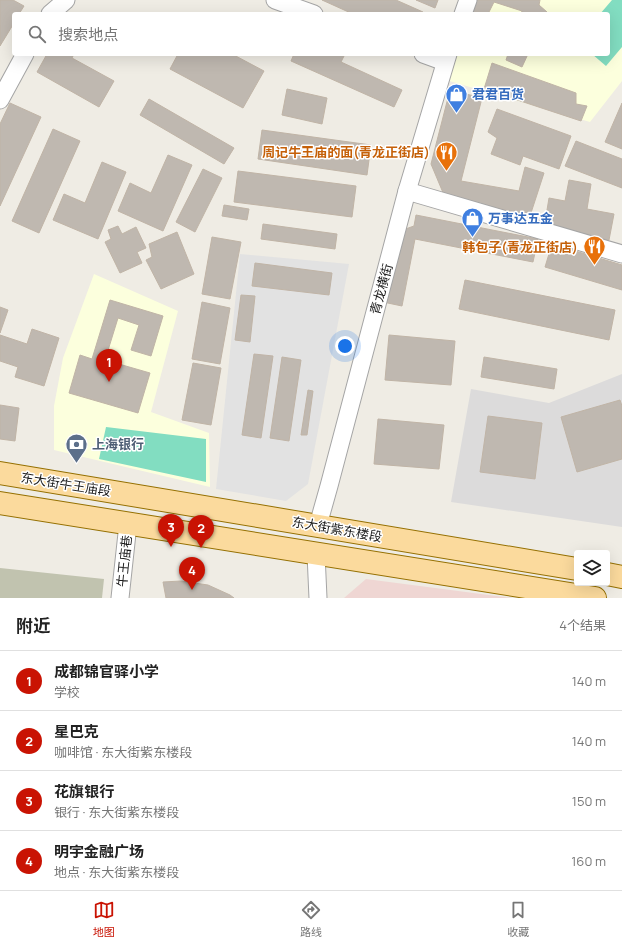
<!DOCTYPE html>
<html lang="zh">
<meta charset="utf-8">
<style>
body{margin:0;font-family:Manrope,"Noto Sans SC",sans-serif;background:#f2f2f2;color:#222}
.controls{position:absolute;right:12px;bottom:12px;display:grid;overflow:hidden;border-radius:4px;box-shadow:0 4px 16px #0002}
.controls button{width:36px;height:36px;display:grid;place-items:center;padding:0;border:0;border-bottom:1px solid #e0e0e0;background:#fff;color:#222;font:20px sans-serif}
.you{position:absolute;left:345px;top:346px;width:14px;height:14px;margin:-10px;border:3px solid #fff;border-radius:50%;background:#1a73e8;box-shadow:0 0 0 6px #1a73e833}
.badge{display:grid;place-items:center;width:26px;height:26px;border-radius:50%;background:#c91303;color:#fff;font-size:13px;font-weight:700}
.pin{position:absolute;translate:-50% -33px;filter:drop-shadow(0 1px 2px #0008)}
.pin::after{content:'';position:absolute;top:21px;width:14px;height:12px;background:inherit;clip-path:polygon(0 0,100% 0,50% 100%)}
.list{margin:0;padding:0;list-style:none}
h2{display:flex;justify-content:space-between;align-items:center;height:52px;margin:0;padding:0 16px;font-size:17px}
h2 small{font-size:13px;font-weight:400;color:#767676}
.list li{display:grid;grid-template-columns:26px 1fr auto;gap:12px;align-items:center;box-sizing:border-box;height:60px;padding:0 16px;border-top:1px solid #e0e0e0}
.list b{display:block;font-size:15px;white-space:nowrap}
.list p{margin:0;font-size:13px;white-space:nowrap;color:#767676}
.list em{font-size:13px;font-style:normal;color:#767676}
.icon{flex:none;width:22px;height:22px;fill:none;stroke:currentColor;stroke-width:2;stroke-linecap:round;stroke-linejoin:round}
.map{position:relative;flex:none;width:622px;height:598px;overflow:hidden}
.search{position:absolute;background:#fff;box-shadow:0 4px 16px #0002;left:12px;right:12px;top:12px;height:44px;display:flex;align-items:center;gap:10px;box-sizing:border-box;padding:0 14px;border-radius:4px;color:#767676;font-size:15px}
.sheet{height:292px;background:#fff}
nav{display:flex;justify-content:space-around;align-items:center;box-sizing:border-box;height:56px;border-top:1px solid #e0e0e0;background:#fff;font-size:11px;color:#767676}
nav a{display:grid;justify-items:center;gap:2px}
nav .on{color:#c91303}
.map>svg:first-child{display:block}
.residential{fill:#dcdbdb}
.commercial{fill:#efd6d3}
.education{fill:#fcffdd}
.construction{fill:#c1c3af}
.pitch{fill:#82ddc1}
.parking{fill:#e2e2e2}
.building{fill:#bfb8b0;stroke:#c0b4a6}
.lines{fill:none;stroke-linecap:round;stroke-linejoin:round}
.minor-casing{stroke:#a5a5a5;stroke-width:19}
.major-casing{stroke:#957002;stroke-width:24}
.minor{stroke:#fff;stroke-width:17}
.major{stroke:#fbda9d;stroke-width:22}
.labels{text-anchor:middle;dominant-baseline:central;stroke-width:3;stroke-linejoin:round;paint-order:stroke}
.shop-label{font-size:13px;font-weight:bold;fill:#366cbe;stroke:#fff;text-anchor:start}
.food-label{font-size:13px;font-weight:bold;fill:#c56008;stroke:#fff;text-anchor:end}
.street-label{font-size:13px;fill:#1e1e1e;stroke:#fff}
.service-label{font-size:13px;font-weight:bold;fill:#4e5e75;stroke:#fff;text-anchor:start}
</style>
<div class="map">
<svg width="622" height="598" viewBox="0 0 622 598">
<rect width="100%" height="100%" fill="#efece4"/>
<!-- residential -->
<polygon class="residential" points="622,374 622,527 451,502 471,389 549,403"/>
<!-- commercial -->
<polygon class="commercial" points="366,579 512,598 344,598"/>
<!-- education -->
<g class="education">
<polygon points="475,0 622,0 622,81 590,122 446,80 456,54 608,54 608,14 470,14"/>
<polygon points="94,274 178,311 151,412 209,433 210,487 54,450 54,406 63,358"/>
</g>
<!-- construction -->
<polygon class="construction" points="0,568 104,579 102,598 0,598"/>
<!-- pitch -->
<g class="pitch">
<polygon points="612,0 622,0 622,47 606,66 592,54 608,54 608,14 600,14"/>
<polygon points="106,427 206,439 206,482 99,459"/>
</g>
<!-- parking -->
<polygon class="parking" points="240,254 349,264 308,484 286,501 216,489"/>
<!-- building -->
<g class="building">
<polygon points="0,0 13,0 24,6 19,14 14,14 14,23 0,46"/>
<polygon points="322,0 396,0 423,12 422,14 353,14"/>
<polygon points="416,0 438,0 435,8"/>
<polygon points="477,0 540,0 539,5 547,12 547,14 521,14 522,11 494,2 488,14 472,14"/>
<polygon points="47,54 74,54 72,58 114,81 99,107 37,72"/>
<polygon points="178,54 232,54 264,71 243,108 170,69"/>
<polygon points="294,54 345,54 341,62 402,90 394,107 291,61"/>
<polygon points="508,54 528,54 522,67 506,60"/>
<polygon points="492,63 576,93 576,104 587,106 581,121 484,89"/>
<polygon points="287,89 327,98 322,124 282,115"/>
<polygon points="450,90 482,98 461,181 519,191 525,167 544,173 530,216 444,195 431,164"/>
<polygon points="149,99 234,148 224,164 140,115"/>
<polygon points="10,103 41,117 0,206 0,124"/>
<polygon points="622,103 622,149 605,142"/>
<polygon points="497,109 571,136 559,169 523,156 520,165 491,154 497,138 488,132"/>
<polygon points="53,129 80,141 39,233 12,221"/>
<polygon points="262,130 371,145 367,175 258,159"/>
<polygon points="576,141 622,159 622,188 565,166"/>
<polygon points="168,155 192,165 163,231 118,211 130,183 151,193"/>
<polygon points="102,162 126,172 98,239 53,220 64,194 85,203"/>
<polygon points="203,169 222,178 195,232 176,222"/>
<polygon points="238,171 356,186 352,217 234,202"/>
<polygon points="569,180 591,184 587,209 614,214 609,240 544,228 549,198 565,201"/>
<polygon points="224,205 249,209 247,220 222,216"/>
<polygon points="416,215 538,239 533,262 415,239 402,306 383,302 397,232 414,226"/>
<polygon points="263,224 337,234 335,249 261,239"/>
<polygon points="118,226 122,234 136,227 146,248 137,252 142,263 120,273 105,242 111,239 108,230"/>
<polygon points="177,232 194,274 161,289 146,260 152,257 149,244"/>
<polygon points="212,237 241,242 230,299 202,294"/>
<polygon points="552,244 622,265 622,290 545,267"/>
<polygon points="255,263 332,273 329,295 252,286"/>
<polygon points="465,280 615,310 609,340 459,309"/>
<polygon points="241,295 255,296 250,342 235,340"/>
<polygon points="110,300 163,316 151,356 131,350 139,325 118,318 105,360 150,373 138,413 69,393 80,355 92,359"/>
<polygon points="202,302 230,308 220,364 192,359"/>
<polygon points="0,307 8,310 0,333"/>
<polygon points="32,329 59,338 44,386 15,377 18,367 0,361 0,335 27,344"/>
<polygon points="389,335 455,341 451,385 385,380"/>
<polygon points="254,354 273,356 261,438 242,435"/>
<polygon points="282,357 301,360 289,441 270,438"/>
<polygon points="484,357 557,369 554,389 481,377"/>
<polygon points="193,363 221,368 211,425 182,420"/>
<polygon points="308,390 313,391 307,435 301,435"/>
<polygon points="620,400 622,406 622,459 577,472 561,417"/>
<polygon points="0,405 19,408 15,441 0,439"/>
<polygon points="488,416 542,423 535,479 480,472"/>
<polygon points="378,419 444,425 439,469 374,464"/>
<polygon points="181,581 208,585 230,595 234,598 166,598 163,582"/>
</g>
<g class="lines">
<defs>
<g id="minor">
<polyline points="275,0 314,14"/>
<polyline points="50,14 66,0"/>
<polyline points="463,14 468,0"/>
<polyline points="423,54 445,62"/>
<polyline points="0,100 25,54"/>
<polyline points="407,191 622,254"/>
<polyline points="318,525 329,486 407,191 448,54"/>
<polyline points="316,554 318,598"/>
<polyline points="120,598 128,524"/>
</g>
<g id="major">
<polyline points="0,473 577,569"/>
<polyline points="0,503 595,598"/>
<polyline points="607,574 622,577"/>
</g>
</defs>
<!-- minor casing -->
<use href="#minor" class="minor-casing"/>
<!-- major casing -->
<use href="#major" class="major-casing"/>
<!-- minor -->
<use href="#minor" class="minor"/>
<!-- major -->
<use href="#major" class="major"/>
</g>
<!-- icons -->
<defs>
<symbol id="shop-pin" viewBox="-11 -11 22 30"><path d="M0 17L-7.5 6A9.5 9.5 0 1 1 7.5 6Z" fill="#3f7fe0" stroke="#fff"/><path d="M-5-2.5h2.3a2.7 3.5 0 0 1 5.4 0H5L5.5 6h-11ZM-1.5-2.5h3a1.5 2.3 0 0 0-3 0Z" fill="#fff"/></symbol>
<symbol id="restaurant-pin" viewBox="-11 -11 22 30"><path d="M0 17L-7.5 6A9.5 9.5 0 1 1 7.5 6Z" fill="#e8710a" stroke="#fff"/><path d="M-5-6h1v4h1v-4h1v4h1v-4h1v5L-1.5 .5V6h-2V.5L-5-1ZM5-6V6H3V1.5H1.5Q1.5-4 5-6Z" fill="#fff"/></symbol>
<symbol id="bank-pin" viewBox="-11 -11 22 30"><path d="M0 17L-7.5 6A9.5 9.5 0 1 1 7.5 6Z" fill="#5c6f8a" stroke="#fff"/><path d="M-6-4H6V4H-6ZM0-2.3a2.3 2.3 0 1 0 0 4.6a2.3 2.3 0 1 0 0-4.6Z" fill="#fff"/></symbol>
</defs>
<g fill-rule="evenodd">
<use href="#shop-pin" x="444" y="82" width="25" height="34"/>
<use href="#restaurant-pin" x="434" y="140" width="25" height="34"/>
<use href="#shop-pin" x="460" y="206" width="25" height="34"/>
<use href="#restaurant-pin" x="582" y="234" width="25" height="34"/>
<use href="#bank-pin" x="64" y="432" width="25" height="34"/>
</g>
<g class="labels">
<!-- shop labels -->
<g class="shop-label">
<text x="472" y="94">君君百货</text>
<text x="488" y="218">万事达五金</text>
</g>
<!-- food labels -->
<g class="food-label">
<text x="430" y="152">周记牛王庙的面(青龙正街店)</text>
<text x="578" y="247">韩包子(青龙正街店)</text>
</g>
<!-- street labels -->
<g class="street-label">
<text transform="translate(381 289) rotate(-75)">青龙横街</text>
<text transform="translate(66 484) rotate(9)">东大街牛王庙段</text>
<text transform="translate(337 529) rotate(10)">东大街紫东楼段</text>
<text transform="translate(124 561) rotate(-84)">牛王庙巷</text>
</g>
<!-- service labels -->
<g class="service-label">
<text x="92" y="444">上海银行</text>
</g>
</g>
</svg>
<div class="controls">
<button><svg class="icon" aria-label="layers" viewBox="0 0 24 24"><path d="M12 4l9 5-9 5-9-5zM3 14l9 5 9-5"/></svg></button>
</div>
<div class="you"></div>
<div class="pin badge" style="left:109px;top:382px">1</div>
<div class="pin badge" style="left:201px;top:548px">2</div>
<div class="pin badge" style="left:171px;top:547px">3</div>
<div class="pin badge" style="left:192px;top:590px">4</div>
<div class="search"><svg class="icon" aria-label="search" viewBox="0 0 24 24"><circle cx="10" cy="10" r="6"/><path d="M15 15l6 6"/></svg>搜索地点</div>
</div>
<section class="sheet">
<h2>附近<small>4个结果</small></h2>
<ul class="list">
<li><span class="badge">1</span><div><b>成都锦官驿小学</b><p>学校</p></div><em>140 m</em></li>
<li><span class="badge">2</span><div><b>星巴克</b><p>咖啡馆 · 东大街紫东楼段</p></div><em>140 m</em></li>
<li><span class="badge">3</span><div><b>花旗银行</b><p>银行 · 东大街紫东楼段</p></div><em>150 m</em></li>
<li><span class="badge">4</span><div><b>明宇金融广场</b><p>地点 · 东大街紫东楼段</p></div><em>160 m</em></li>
</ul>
</section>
<nav>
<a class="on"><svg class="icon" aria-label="map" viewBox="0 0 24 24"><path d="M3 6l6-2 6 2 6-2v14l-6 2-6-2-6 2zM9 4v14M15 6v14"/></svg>地图</a>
<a><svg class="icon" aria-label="directions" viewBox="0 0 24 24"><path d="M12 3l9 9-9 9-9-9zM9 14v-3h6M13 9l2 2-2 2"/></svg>路线</a>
<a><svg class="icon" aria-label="saved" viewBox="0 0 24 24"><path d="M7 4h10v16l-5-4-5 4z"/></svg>收藏</a>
</nav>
